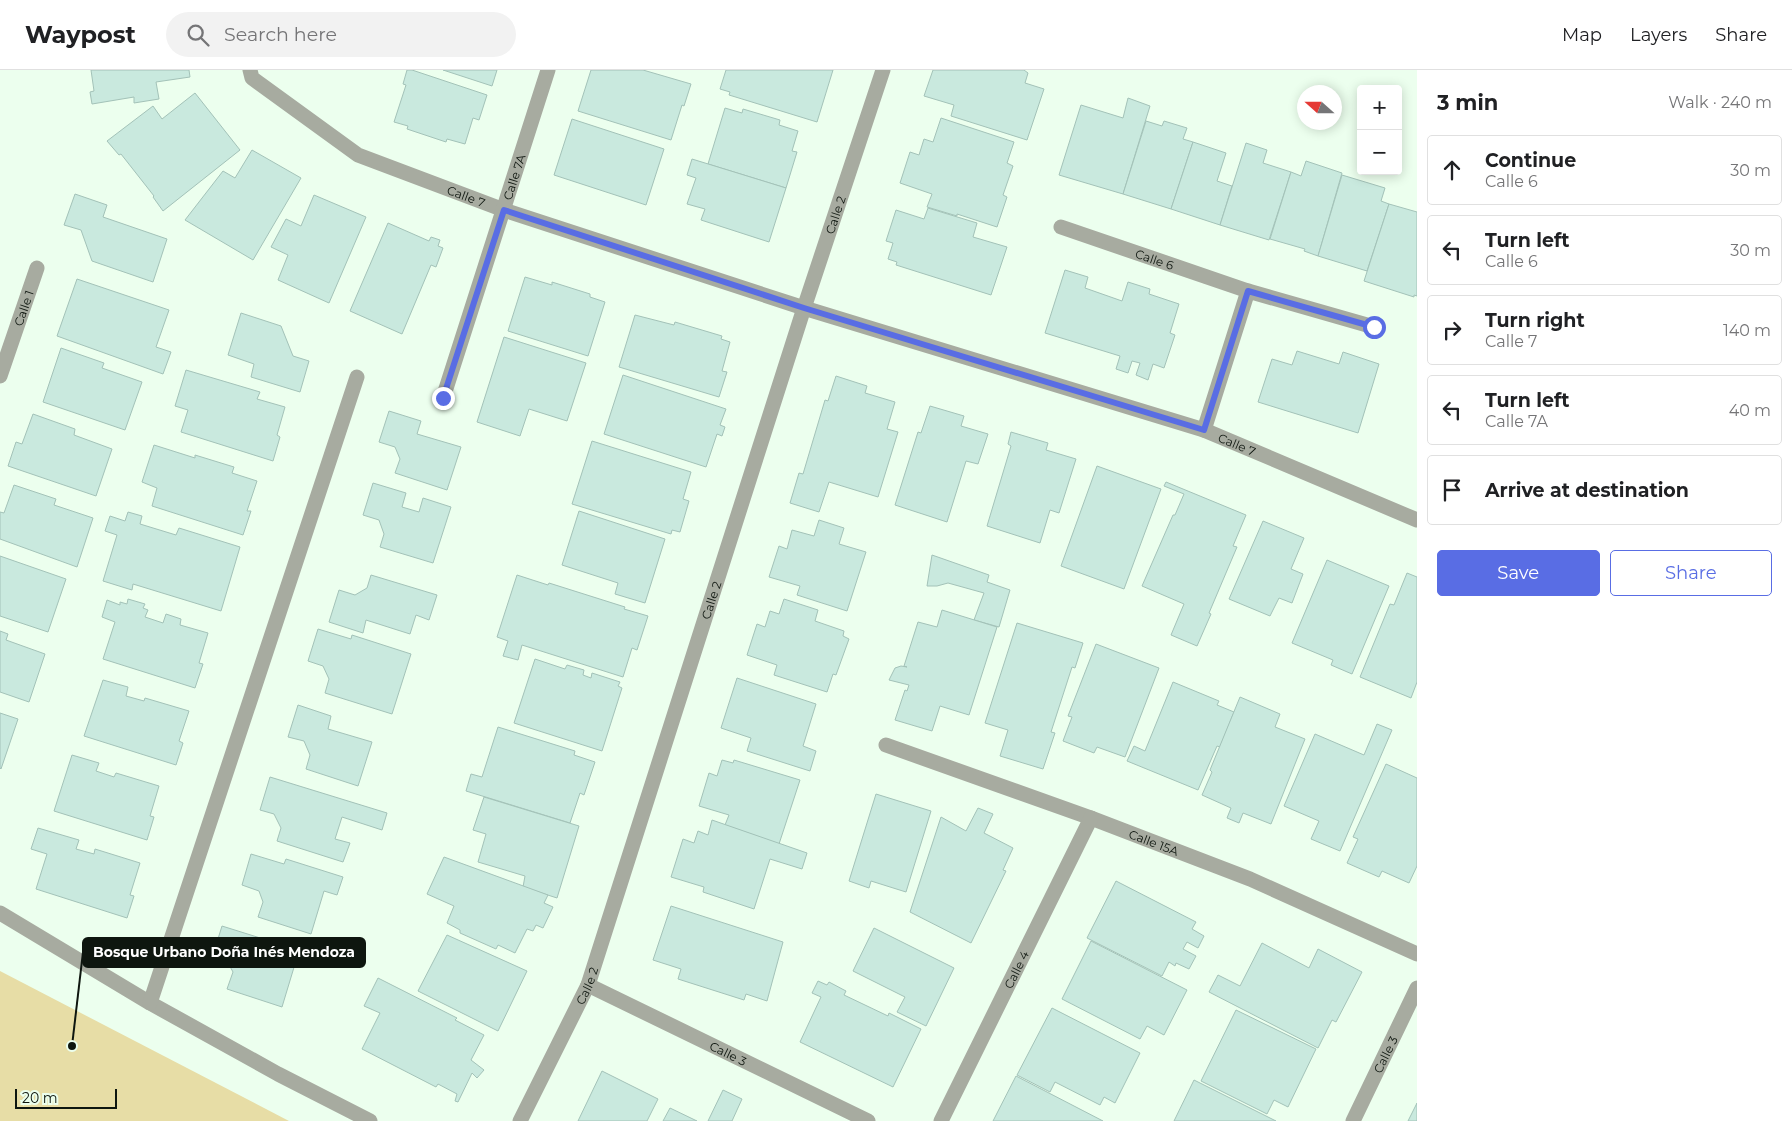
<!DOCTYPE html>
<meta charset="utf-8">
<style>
body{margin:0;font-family:Montserrat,sans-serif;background:#f2f2f2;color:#202124}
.controls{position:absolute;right:15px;top:15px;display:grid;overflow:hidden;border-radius:5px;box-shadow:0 2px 12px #0003}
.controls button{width:45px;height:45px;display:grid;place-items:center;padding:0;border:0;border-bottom:1px solid #e0e0e0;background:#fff;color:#202124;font:25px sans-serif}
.compass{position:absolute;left:1297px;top:15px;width:45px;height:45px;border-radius:50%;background:#fff;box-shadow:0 2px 12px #0003;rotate:291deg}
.scale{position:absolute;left:15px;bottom:12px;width:102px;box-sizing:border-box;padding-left:5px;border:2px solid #0e160f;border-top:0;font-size:14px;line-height:18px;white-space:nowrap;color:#0e160f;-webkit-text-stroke:4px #ecffee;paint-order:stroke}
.stop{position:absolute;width:15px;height:15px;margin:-11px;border:4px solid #596de4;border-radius:50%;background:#fff}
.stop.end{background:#596de4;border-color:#fff;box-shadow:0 1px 5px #0008}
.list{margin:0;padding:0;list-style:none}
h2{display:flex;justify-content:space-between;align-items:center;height:65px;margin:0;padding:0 20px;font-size:21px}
h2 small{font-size:16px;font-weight:400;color:#757577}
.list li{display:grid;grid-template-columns:32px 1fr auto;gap:15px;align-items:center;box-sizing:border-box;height:70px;margin:0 10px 10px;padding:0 10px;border:1px solid #e0e0e0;border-radius:5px}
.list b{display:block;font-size:19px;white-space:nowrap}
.list p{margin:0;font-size:16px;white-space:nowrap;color:#757577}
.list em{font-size:16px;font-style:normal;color:#757577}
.actions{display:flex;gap:10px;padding:15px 20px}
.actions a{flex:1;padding:11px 0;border:1px solid #596de4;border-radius:5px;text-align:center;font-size:18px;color:#596de4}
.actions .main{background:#596de4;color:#fff}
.icon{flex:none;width:28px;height:28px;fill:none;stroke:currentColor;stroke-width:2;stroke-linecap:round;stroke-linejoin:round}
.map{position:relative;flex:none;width:1417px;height:1051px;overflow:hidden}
header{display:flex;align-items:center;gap:30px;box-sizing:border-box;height:70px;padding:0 25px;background:#fff;border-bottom:1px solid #e0e0e0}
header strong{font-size:24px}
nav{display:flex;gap:28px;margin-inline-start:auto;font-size:18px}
.search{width:350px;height:45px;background:#f2f2f2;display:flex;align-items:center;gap:12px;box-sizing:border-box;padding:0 18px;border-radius:28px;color:#757577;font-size:19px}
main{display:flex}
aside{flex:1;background:#fff}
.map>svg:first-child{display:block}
.green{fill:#e7dda6}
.building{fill:#c9e9de;stroke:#a3c2b8}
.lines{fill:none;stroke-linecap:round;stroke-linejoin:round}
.minor{stroke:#a7aba0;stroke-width:15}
.route{stroke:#596de4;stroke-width:6}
.labels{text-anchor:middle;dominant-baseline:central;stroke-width:4;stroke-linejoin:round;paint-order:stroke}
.street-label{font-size:12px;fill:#0e160f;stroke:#ecffee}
.leader{fill:none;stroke:#0e160f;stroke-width:2}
.callout-dot{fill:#0e160f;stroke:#ecffee;stroke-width:2}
.callout{fill:#0e160f;stroke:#0e160f;stroke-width:2}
.callout-label{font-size:14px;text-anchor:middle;font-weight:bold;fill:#fff}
</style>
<header>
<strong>Waypost</strong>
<div class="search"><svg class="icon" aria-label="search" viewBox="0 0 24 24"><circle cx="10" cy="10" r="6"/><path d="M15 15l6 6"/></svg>Search here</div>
<nav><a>Map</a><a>Layers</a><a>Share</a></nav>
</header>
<main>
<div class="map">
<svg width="1417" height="1051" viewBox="0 0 1417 1051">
<rect width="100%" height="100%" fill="#ecffee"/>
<!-- green -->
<polygon class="green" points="0,901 289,1051 0,1051"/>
<!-- building -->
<g class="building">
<polygon points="91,0 189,0 190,7 156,12 159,29 134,33 134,27 92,34 90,22 94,21"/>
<polygon points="407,0 412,0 487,25 479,50 473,48 465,74 447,69 446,72 407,59 408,56 394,52 406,15 403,14"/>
<polygon points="443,0 497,0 492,16"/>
<polygon points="591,0 643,0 691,14 684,36 682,35 671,70 578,41"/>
<polygon points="726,0 833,0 817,52 729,25 730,22 720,19"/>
<polygon points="933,0 1024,0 1028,3 1025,13 1044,19 1027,70 951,46 954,35 924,26"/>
<polygon points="195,23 240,80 163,141 153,127 154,126 121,84 119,85 107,71 153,36 162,49"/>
<polygon points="1128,28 1150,36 1123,124 1059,105 1081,35 1123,48"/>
<polygon points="725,38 742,43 743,39 780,50 779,55 798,61 792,81 797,82 786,118 708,94"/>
<polygon points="941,48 1014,72 1007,93 1013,96 1003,125 1007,127 997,157 957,144 957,146 927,137 932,124 900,113 910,82 919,85 924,69 933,72"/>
<polygon points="572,49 664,79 646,135 554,105"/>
<polygon points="1146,51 1162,56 1164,51 1187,58 1183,69 1193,72 1171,139 1123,124"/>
<polygon points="1193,72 1226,83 1217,111 1232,116 1220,155 1171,139"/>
<polygon points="1246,73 1267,80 1263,93 1291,102 1269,170 1220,155"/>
<polygon points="252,80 301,108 253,190 185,150 223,101 235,108"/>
<polygon points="692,89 786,118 769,172 701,150 705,139 687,134 696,108 687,105"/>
<polygon points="1306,91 1342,103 1318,186 1304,181 1305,179 1270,169 1291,102 1301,106"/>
<polygon points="1342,105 1385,118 1381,131 1389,134 1367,201 1318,186"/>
<polygon points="75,124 107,135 103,147 167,169 153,212 92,191 81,160 64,155"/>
<polygon points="314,125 366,147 329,233 278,210 288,185 271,177 286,149 301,156"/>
<polygon points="1389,134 1417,142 1417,226 1414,225 1414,227 1364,211"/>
<polygon points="928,138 977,153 973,167 1007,177 991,225 896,195 897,192 888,189 893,173 886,171 896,140 924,149"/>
<polygon points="388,153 429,171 431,167 440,170 438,176 443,178 436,197 431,195 402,264 350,241"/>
<polygon points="1065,200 1088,207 1085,218 1122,231 1128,212 1150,219 1149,224 1179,234 1170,263 1175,265 1164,298 1153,294 1148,310 1136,305 1140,293 1132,291 1128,303 1116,299 1120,286 1045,263"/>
<polygon points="525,207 552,215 552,212 590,224 590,227 605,232 588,286 508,261"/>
<polygon points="77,209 169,240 156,277 171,282 163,304 57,266"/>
<polygon points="241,243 281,256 293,286 309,291 300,322 251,307 254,294 228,285"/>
<polygon points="635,245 674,255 675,252 722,266 721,269 730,272 722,301 727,302 719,327 619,297"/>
<polygon points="504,267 586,293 567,351 529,339 520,366 477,352"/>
<polygon points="61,278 104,293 102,298 142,312 125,360 43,332"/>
<polygon points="1297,281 1339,294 1343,282 1379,294 1358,363 1258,332 1272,289 1292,295"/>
<polygon points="186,300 260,322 257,329 285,337 277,365 280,367 273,391 181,362 188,340 175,336"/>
<polygon points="623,305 726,339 720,355 725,357 722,366 717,364 706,397 604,364"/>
<polygon points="836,306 867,316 865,323 895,332 887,359 898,362 878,427 829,412 819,442 790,433 799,403 803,404 825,330 828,331"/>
<polygon points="930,336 964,346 961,356 988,364 978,394 966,391 947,452 895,435 918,362 921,363"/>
<polygon points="389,341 421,351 417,364 461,377 447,420 395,403 400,389 395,377 379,372"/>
<polygon points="33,344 75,359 74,365 112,379 96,426 8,396 16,372 22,374"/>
<polygon points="1011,362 1048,373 1046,380 1076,389 1059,443 1050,440 1040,473 987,456 1011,376 1008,374"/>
<polygon points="592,371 691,402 683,429 689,431 680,462 672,460 671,464 572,434"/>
<polygon points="154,375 195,388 195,385 234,397 232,403 257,411 247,441 251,441 243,465 152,436 157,418 142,412"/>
<polygon points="1097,396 1161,419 1124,519 1061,496"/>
<polygon points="1166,412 1246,445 1233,476 1237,477 1209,543 1211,544 1197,576 1171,565 1184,534 1142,516 1173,445 1175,445 1184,424 1164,416"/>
<polygon points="373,413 406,423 402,437 419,442 423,428 451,437 433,493 380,477 384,464 379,450 363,445"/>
<polygon points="14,415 56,429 54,435 93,448 77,497 0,469 0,442 4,443"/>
<polygon points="579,441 665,469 645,533 615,524 618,513 562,495"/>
<polygon points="128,442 142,446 140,454 176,465 179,458 240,477 221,541 133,514 132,520 103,511 117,465 105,461 110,446 125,451"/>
<polygon points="819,450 844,458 839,474 866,482 847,541 797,525 800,516 769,507 779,476 787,479 792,460 814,466"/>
<polygon points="1263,451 1304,468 1291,499 1303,504 1292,533 1279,528 1270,546 1229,529"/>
<polygon points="932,485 989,505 987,512 1010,520 999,557 974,550 984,523 948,513 937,516 927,516"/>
<polygon points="0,486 66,509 48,562 0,546"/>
<polygon points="1327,490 1389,516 1352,604 1331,595 1333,590 1292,573"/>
<polygon points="1407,503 1417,507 1417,612 1411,628 1360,607 1390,534 1394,535"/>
<polygon points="371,505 437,525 429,550 416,545 410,564 366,550 363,563 329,552 339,520 355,525 367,518"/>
<polygon points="517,505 548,515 549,513 625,537 624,539 648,546 637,580 632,578 623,607 522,575 518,590 503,586 508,571 497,567"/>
<polygon points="128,529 145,534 143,538 148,540 145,547 163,553 166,544 181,549 180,555 208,563 199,593 203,594 195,618 103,589 115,552 102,547 107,530 120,535 120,532 127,534"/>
<polygon points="784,529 818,540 815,551 844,561 843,566 849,569 836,605 833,604 827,622 774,605 777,595 747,585 757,554 765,557 770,541 779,544"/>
<polygon points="942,540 997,557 969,645 940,636 932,661 895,650 905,620 907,621 909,615 889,610 895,598 901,596 907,597 904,596 918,552 937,557"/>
<polygon points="1017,553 1083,573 1075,598 1072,597 1051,662 1055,663 1043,699 1000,686 1008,660 985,653"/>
<polygon points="318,559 351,569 352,565 411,584 392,644 325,623 329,609 323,596 308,591"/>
<polygon points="0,561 8,564 6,570 45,584 29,632 0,622"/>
<polygon points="1096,574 1159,598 1125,687 1097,677 1094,683 1063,671 1072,647 1068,646"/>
<polygon points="535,589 565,599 567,595 584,600 583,605 591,608 592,603 620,612 618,616 622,618 602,681 514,653"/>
<polygon points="737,608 816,634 803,676 816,681 810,701 747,681 751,668 721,658"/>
<polygon points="103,610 128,617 126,626 144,631 145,628 189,641 179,671 183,673 176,695 84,666"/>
<polygon points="1173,612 1219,631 1217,635 1234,642 1220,677 1217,676 1198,720 1127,691 1134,676 1145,681"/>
<polygon points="1240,627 1280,644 1275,657 1305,669 1271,754 1243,743 1239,753 1227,748 1231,738 1202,725 1212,702 1210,700"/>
<polygon points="298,635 331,646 328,659 372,672 358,716 306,699 310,685 304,671 288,667"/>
<polygon points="0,643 18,649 1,699 0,698"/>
<polygon points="1377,654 1392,660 1340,781 1311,769 1319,751 1284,736 1315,664 1364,685"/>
<polygon points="498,657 575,681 574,685 595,692 584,725 580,723 570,753 466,721 471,704 482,707"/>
<polygon points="72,685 99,693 96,701 114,707 116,703 159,716 150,746 154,747 147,770 54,741"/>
<polygon points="722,690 733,693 734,690 800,710 779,774 725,755 729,745 699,736 709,703 717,706"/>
<polygon points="1386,694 1417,708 1417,796 1409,813 1382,801 1379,807 1347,793 1358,769 1353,767"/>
<polygon points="270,707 387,743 382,760 342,747 335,769 350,773 343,792 277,771 281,758 274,744 260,740"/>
<polygon points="876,724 931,741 906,822 871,811 869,818 849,811"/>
<polygon points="484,727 579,756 557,828 523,817 525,806 478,792 486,764 473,760"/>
<polygon points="978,738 993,744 984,763 1013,778 1003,800 1006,801 971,873 910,842 941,747 966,761"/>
<polygon points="712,750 807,783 802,799 770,789 754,839 703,822 704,817 671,807 683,769 694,773 698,761 708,765"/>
<polygon points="38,758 79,770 76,779 94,784 95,779 140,793 130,825 134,826 127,848 36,819 47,784 31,779"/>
<polygon points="251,784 284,794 286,789 343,807 337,825 324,821 311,864 258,847 263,832 259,821 242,815"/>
<polygon points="444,787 548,825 544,833 553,837 543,858 536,855 533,861 527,859 515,883 498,875 496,879 460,863 460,860 447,853 454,836 427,824"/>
<polygon points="1116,811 1196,852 1192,859 1204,866 1198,878 1187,872 1183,879 1196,886 1189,899 1176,893 1175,896 1169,892 1162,906 1087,868"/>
<polygon points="671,836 783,872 767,931 746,924 744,930 678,909 681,899 653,890"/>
<polygon points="222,856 273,872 269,885 295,894 282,937 227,919 233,902 228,893 212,888"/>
<polygon points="874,858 954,898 926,956 897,942 905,927 853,901"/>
<polygon points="447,865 527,901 498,961 418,921"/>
<polygon points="1091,871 1187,920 1164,965 1147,956 1140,969 1062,929"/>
<polygon points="1262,873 1309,898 1318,879 1362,902 1336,952 1332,950 1318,978 1209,922 1218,905 1240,916"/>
<polygon points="378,908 457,948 455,950 484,965 471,990 484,1000 477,1008 472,1003 458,1032 455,1031 457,1024 438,1014 436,1017 362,979 380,943 364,936"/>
<polygon points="818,911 827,915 829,912 846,921 844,925 888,946 889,943 921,959 893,1017 800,972 821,927 812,923"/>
<polygon points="1052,938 1140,983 1115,1033 1104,1027 1100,1035 1055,1012 1050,1022 1017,1005"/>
<polygon points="1236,940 1316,979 1288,1037 1274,1030 1267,1044 1201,1011"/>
<polygon points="602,1001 658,1029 647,1051 578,1051"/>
<polygon points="1016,1006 1103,1051 993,1051"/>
<polygon points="1194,1010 1276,1051 1174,1051"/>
<polygon points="723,1020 742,1029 732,1051 708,1051"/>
<polygon points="1417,1033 1417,1051 1408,1051"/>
<polygon points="670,1038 697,1051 663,1051"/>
</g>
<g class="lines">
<!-- minor -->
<g class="minor">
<path id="s1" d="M250 0 252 8 358 85 504 140 804 238 1204 360 1417 450"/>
<path id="s2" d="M1061 157 1248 221 1374 257"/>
<path id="s3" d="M0 306 37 198"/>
<path id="s4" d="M443 328 548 0"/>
<polyline points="1204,360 1248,221"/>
<path id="s5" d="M886 675 1091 748 1250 809 1417 884"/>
<polyline points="0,843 150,933 278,1004 370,1051"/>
<path id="s6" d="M588 915 868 1051"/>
<polyline points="150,933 357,307"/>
<path id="s7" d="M520 1051 588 915 804 238 883 0"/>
<path id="s8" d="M941 1051 1091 748"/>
<path id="s9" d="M1353 1051 1417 918"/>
</g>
</g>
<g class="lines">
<!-- route -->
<polyline class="route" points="443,328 504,140 804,238 1204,360 1248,221 1374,257"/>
</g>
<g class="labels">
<!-- street labels -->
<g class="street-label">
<text stroke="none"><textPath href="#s4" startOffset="232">Calle 7A</textPath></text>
<text stroke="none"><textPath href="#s1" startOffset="255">Calle 7</textPath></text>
<text stroke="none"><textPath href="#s7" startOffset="961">Calle 2</textPath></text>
<text stroke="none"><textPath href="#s2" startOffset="99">Calle 6</textPath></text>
<text stroke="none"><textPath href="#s3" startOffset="72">Calle 1</textPath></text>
<text stroke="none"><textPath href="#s1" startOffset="1065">Calle 7</textPath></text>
<text stroke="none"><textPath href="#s7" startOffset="556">Calle 2</textPath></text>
<text stroke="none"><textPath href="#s5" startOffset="285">Calle 15A</textPath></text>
<text stroke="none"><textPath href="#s8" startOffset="169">Calle 4</textPath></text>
<text stroke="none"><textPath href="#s7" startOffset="151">Calle 2</textPath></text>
<text stroke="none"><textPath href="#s6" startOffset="156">Calle 3</textPath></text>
<text stroke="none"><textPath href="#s9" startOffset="74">Calle 3</textPath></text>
</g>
</g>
<!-- callouts -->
<path class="leader" d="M72 976L83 882"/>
<circle class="callout-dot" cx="72" cy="976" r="5"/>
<rect class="callout" x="83" y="868" width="282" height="29" rx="5"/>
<g class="callout-label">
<text x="224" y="887">Bosque Urbano Doña Inés Mendoza</text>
</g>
</svg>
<div class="controls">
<button>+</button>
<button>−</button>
</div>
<svg class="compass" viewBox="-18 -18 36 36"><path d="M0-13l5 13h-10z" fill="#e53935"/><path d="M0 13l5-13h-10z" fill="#757577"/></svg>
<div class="scale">20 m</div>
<div class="stop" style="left:1374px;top:257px"></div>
<div class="stop end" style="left:443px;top:328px"></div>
</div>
<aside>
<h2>3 min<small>Walk · 240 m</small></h2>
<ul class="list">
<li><svg class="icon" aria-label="ahead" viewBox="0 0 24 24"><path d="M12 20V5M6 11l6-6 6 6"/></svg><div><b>Continue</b><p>Calle 6</p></div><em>30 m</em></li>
<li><svg class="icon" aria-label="left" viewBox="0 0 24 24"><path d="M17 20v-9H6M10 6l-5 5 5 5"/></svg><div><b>Turn left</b><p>Calle 6</p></div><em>30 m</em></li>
<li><svg class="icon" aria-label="right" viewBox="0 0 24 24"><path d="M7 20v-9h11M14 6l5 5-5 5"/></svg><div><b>Turn right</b><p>Calle 7</p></div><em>140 m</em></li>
<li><svg class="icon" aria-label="left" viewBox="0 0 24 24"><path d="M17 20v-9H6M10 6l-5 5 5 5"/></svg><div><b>Turn left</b><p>Calle 7A</p></div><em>40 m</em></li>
<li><svg class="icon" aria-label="arrive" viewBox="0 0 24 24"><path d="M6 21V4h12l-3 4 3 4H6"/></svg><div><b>Arrive at destination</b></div></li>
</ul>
<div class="actions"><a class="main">Save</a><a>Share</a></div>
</aside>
</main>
